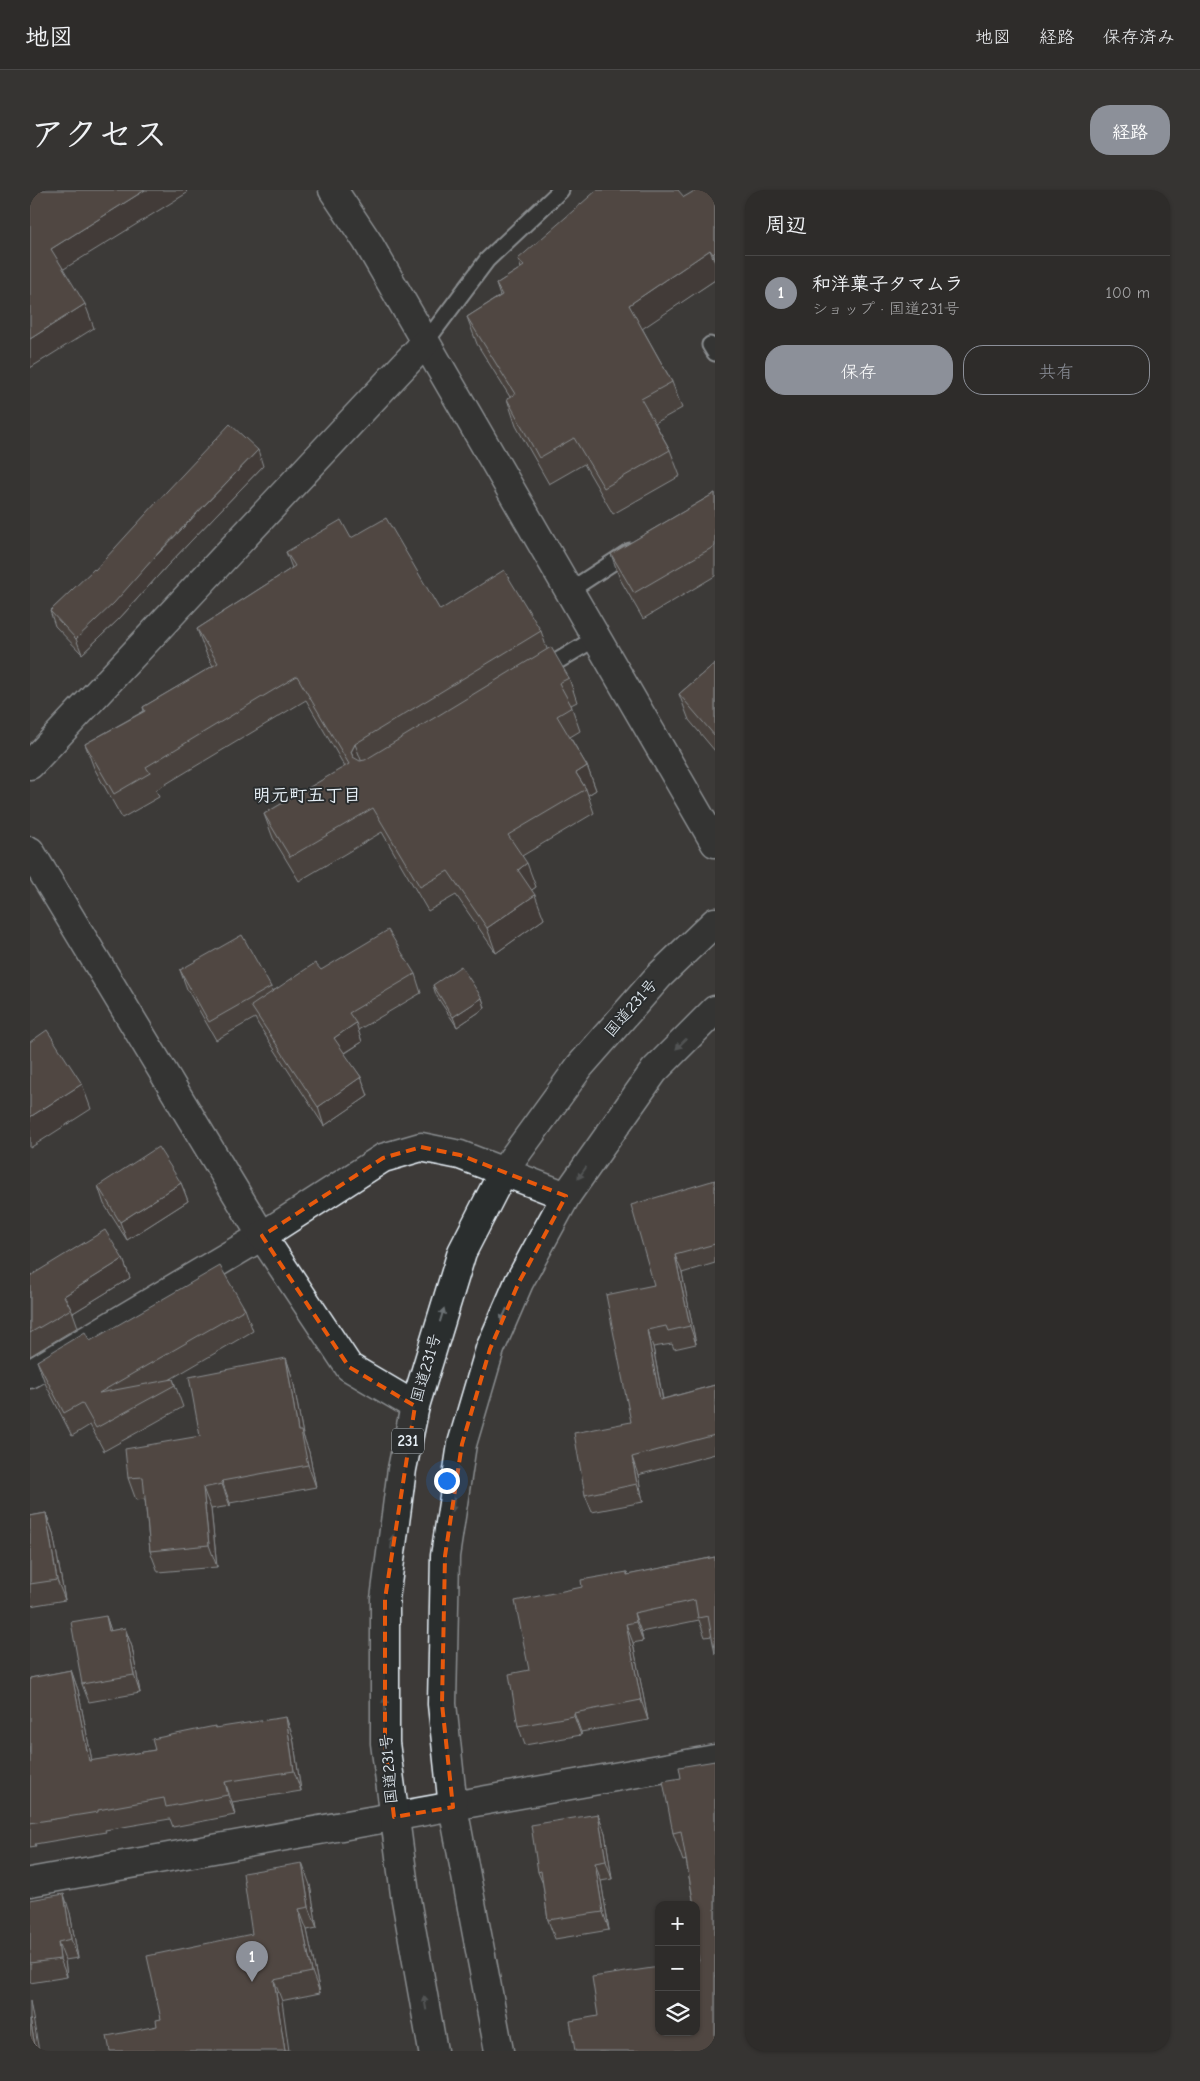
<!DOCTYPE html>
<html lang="ja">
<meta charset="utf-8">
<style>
body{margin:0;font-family:"Comic Neue","Klee One",sans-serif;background:#363432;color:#f1f3f6}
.controls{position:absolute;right:15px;bottom:15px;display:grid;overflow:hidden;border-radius:10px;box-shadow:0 1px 4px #0004}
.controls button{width:45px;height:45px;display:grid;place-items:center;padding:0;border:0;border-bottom:1px solid #494847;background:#2e2c2a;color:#f1f3f6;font:25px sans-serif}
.you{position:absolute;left:416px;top:1290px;width:18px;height:18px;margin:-12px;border:4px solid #fff;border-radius:50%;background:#1a73e8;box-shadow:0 0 0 8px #1a73e833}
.badge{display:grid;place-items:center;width:32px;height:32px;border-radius:50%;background:#8c9099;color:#fff;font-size:16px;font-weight:700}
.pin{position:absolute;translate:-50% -41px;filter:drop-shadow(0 1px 2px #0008)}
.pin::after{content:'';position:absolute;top:26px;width:18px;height:15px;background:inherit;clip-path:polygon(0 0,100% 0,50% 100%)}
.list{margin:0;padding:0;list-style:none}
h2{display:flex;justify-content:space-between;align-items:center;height:65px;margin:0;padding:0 20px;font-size:21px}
h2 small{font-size:16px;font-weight:400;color:#a7a7a8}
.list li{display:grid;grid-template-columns:32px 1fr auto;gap:15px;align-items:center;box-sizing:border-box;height:75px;padding:0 20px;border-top:1px solid #494847}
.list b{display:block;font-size:19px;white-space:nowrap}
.list p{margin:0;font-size:16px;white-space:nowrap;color:#a7a7a8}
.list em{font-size:16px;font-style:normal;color:#a7a7a8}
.actions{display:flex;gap:10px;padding:15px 20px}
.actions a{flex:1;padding:11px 0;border:1px solid #8c9099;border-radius:20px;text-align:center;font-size:18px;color:#8c9099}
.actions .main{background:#8c9099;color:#fff}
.icon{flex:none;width:28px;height:28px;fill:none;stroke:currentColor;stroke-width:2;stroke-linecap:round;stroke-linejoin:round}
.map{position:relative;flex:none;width:685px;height:1861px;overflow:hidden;border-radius:20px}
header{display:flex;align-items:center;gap:30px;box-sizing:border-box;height:70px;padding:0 25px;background:#2e2c2a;border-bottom:1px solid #494847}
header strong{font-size:24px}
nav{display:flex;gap:28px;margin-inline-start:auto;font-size:18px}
.intro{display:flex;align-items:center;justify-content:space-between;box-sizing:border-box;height:120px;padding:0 30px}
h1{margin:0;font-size:35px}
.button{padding:12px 22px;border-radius:20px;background:#8c9099;color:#fff;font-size:18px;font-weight:700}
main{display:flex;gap:30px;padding:0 30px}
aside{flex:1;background:#2e2c2a;border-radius:20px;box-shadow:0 1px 4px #0004}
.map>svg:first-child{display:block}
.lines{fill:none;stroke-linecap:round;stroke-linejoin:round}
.lane-casing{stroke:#e8f1f8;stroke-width:19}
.street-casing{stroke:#e8f1f8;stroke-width:31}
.secondary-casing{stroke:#e8f1f8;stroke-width:31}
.highway-casing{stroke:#e8f1f8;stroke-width:31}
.lane{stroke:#2a2d2e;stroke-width:15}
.street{stroke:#2a2d2e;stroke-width:28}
.secondary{stroke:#2a2d2e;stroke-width:28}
.highway{stroke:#2a2d2e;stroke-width:28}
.wall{fill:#5a4d45;stroke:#e8f1f8}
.shaded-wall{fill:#4a3e38;stroke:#e8f1f8}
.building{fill:#695950;stroke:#e8f1f8}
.oneway{fill:#6c7275}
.marked{fill:none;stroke:#e8590c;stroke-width:4;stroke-dasharray:10 6;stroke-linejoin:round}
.labels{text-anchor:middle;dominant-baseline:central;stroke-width:4;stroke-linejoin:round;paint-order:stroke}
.shield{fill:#2a2d2e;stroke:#afb6bb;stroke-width:1}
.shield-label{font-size:15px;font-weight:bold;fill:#e8f1f8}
.street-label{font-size:16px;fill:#e8f1f8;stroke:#2a2d2e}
.neighbourhood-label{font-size:18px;font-weight:bold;fill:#e8f1f8;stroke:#2a2d2e}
</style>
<header>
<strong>地図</strong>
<nav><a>地図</a><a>経路</a><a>保存済み</a></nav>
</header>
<div class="intro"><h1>アクセス</h1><a class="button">経路</a></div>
<main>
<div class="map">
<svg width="685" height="1861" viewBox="0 0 685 1861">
<rect width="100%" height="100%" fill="#3d3a38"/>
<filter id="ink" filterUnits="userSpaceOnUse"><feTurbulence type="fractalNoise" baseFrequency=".02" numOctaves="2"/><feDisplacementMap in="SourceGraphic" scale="10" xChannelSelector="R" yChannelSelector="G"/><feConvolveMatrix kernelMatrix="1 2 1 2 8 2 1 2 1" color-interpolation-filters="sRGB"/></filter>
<g filter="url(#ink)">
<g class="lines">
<defs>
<g id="lane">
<polyline points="395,153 457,70 531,0"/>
<polyline points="680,155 685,163"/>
<polyline points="539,401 600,361"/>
<polyline points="511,481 566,448"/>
</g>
<g id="street">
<polyline points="303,0 337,51 685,653"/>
<polyline points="0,1184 232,1046"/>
<polyline points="0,1692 685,1569"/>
</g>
<g id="secondary">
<polyline points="0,575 395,153"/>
<polyline points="0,661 232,1046 319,1177 385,1216"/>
<polyline points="232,1046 353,968 391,957 430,965 536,1006"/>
</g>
<g id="highway">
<polyline points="403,1861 375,1704 355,1553 355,1409 372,1279 385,1216 432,1062 473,982 550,876 629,786 685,732"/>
<polyline points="469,1861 423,1617 412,1514 415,1366 432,1254 460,1159 489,1092 536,1006 624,881 685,820"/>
</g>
</defs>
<!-- lane casing -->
<use href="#lane" class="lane-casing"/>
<!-- street casing -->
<use href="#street" class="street-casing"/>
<!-- secondary casing -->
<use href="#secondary" class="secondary-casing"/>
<!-- highway casing -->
<use href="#highway" class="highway-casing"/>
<!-- lane -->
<use href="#lane" class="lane"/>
<!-- street -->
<use href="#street" class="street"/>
<!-- secondary -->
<use href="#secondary" class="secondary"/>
<!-- highway -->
<use href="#highway" class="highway"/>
</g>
<!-- wall -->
<g class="wall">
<polygon points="685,0 685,90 612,138 642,192 652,218 625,233 640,260 650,286 583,324 554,274 519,294 486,236 477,209 480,207 447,154 437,127 470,106 466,94 491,78 488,69 654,7"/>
<polygon points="233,276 136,377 89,429 52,464 25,436 20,421 65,380"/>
<polygon points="685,303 685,386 613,429 590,389 581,364"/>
<polygon points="321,348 410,420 511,441 517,459 539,488 547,512 541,515 550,541 540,547 557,576 566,600 558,605 564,623 492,666 506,697 501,700 514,729 466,763 426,705 398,721 352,642 269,691 243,648 234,624 315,577 276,510 126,600 129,607 92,628 64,578 55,554 114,521 113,517 183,476 176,463 167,439 262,378 256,362"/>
<polygon points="685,473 685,561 659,530 649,504"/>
<polygon points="150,780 241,797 242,801 291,780 385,784 391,803 328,840 332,852 314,864 331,887 338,906 294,936 228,834 225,828 186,850 157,799"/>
<polygon points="403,795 452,808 455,818 427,837 406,805"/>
<polygon points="685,990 685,1073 652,1083 666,1154 644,1159 642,1154 623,1157 633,1209 685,1195 685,1264 608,1285 613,1312 562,1322 555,1305 601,1232 624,1095"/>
<polygon points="151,993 158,1011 97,1050 74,1014 68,996"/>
<polygon points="93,1069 100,1088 43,1123 48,1137 0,1166 0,1086"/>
<polygon points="215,1119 223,1141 139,1190 143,1189 153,1217 74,1261 60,1235 42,1246 15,1193 7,1171 60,1151"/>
<polygon points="256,1168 263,1190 273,1245 279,1262 286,1297 200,1313 200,1316 181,1319 187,1377 128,1382 120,1361 115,1309 106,1310 98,1288 170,1246"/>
<polygon points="16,1323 23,1343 35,1410 0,1416 0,1326"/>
<polygon points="685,1367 682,1446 675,1447 669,1430 611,1442 613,1451 603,1453 618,1530 551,1542 551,1545 495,1555 488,1536 499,1480 552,1397 597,1382 598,1385"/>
<polygon points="76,1426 81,1441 95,1438 102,1457 110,1503 59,1512 52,1494"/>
<polygon points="41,1480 48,1500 62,1571 125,1560 185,1538 263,1547 271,1601 202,1612 205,1625 143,1637 140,1629 75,1640 76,1642 5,1654 6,1656 0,1657 0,1488"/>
<polygon points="685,1571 685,1861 568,1826 669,1771 667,1732 656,1670 653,1671 643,1643 651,1588"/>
<polygon points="568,1624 575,1643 582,1689 571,1691 579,1740 525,1749 518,1730 513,1694 508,1682"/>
<polygon points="280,1695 287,1738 277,1740 290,1803 127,1836 131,1829 222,1744"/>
<polygon points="0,1710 40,1723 48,1768 35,1770 37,1787 0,1793"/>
</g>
<!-- shaded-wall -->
<g class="shaded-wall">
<polygon points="115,0 156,0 157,3 29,82 21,59"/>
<polygon points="680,60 685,73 685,90 609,141 599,115"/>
<polygon points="685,62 685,70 683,64"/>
<polygon points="55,114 64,138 0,178 0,149"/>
<polygon points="228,260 233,276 136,377 89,429 52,464 46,449"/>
<polygon points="325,554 334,578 330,586 321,562"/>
<polygon points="557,576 566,600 558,605 556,599 546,583"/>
<polygon points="497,673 506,697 496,704 488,680"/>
<polygon points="505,705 514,729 466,763 457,738"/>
<polygon points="452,808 455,818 427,837 423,827"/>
<polygon points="326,833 332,852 310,866 304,848"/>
<polygon points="331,887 338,906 294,936 288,917"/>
<polygon points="52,894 61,919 0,958 0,927"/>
<polygon points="151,993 158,1011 97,1050 90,1032"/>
<polygon points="645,1065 652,1083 666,1154 660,1136"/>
<polygon points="93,1069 100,1088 43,1123 34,1106"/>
<polygon points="617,1140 623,1157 636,1228 630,1210"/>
<polygon points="256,1168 263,1190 273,1245 279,1262 286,1297 278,1275 268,1241"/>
<polygon points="602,1267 608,1285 613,1312 607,1294"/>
<polygon points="192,1291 200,1313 200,1316 192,1294"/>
<polygon points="173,1298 181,1319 187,1377 179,1355"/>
<polygon points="16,1323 23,1343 35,1410 27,1390"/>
<polygon points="604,1423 611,1442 613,1451 606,1432"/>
<polygon points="76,1426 82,1444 79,1441"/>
<polygon points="596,1434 603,1453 618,1530 611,1510"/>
<polygon points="95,1438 102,1457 110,1503 104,1485"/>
<polygon points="41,1480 48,1500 66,1591 59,1571"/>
<polygon points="544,1523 551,1542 551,1545 544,1526"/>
<polygon points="256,1527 263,1547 271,1601 264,1581"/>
<polygon points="195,1592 202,1612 205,1625 198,1605"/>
<polygon points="568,1624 575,1643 582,1689 576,1671"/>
<polygon points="272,1673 280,1695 287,1738 279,1717"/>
<polygon points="565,1673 571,1691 579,1740 573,1722"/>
<polygon points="34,1704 40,1723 48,1768 41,1749"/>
<polygon points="269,1719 277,1740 290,1803 282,1782"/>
<polygon points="28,1752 35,1770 37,1787 30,1769"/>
<polygon points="244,1790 252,1811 259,1861 255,1861"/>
<polygon points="0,1811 9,1861 6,1861 0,1829"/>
</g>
<!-- building -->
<g class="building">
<polygon points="0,0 115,0 21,59 55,114 0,149"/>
<polygon points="567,0 648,0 654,7 666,0 685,0 685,62 683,64 680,60 599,115 642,192 611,209 640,260 574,298 544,248 509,268 477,209 485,204 437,127 472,105 466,94 494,76 488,69"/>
<polygon points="200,234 228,260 130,361 84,413 46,449 20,421 64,379 65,380 137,301"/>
<polygon points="685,303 685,356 604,403 581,364"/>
<polygon points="356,328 410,420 474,380 511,441 325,554 321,562 323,567 330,571 335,570 521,457 539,488 529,493 542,517 527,526 557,576 546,583 556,599 478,645 497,673 488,680 505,705 457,738 418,681 390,697 343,618 260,667 234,624 319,574 267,486 116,577 120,583 84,604 55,554 115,521 113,517 188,473 167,439 265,376 256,362 311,330 321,348"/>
<polygon points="685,473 685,546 649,504"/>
<polygon points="358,740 385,784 319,823 326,833 304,848 331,887 288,917 221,816 285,773 291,780"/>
<polygon points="212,745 241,797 179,832 150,780"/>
<polygon points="431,776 452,808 423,827 403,795"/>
<polygon points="17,840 52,894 0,927 0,852"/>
<polygon points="128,957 151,993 90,1032 68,996"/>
<polygon points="685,990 685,1054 645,1065 660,1136 638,1141 636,1136 617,1140 630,1210 685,1195 685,1245 602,1267 607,1294 555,1305 544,1243 601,1232 576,1105 624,1095 601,1015"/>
<polygon points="75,1040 93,1069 34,1106 41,1119 0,1143 0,1086"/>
<polygon points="190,1076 215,1119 69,1203 143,1189 145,1195 66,1238 52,1213 34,1223 7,1171 55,1142 60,1151"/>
<polygon points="256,1168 268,1241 271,1241 278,1275 192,1291 192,1294 173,1298 179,1355 120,1361 113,1287 98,1288 95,1259 170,1246 159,1187"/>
<polygon points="16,1323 27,1390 0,1394 0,1326"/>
<polygon points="685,1367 685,1464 678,1426 668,1428 665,1410 604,1423 606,1432 596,1434 611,1510 544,1523 544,1526 488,1536 479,1484 499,1480 485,1411 552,1397 551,1390 597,1382 597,1385"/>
<polygon points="76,1426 79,1441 95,1438 104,1485 52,1494 41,1432"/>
<polygon points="41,1480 59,1571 125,1560 122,1549 185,1536 185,1538 256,1527 264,1581 195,1592 198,1605 136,1617 134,1608 68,1620 68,1622 0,1633 0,1488"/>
<polygon points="685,1571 685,1861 545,1861 540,1831 568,1826 562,1787 629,1777 629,1842 666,1842 666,1772 669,1771 666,1756 666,1715 664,1715 651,1641 643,1643 633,1591 651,1588 649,1577"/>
<polygon points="568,1624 576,1671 565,1673 573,1722 518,1730 511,1681 508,1682 501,1635"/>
<polygon points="272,1673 279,1717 269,1719 282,1782 244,1790 255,1861 80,1861 77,1846 127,1836 126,1830 131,1829 117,1766 222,1744 213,1683"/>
<polygon points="34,1704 41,1749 28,1752 30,1769 0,1773 0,1710"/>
<polygon points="0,1829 6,1861 0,1861"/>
</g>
<!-- one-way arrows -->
<defs><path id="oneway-solid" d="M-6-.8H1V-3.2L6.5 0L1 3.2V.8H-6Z" transform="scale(1.25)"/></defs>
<g class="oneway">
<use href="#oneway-solid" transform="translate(651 854) rotate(135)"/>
<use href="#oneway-solid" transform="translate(552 983) rotate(125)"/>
<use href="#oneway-solid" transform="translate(412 1125) rotate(-73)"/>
<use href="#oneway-solid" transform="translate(474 1125) rotate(114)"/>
<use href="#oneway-solid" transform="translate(423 1315) rotate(98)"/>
<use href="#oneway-solid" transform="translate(362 1352) rotate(-82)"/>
<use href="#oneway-solid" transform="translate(355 1514) rotate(-90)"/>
<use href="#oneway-solid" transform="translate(395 1813) rotate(-100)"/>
</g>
</g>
<!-- marked area -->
<path d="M0 0H685V1861H0ZM391 957 430 965 536 1006 489 1092 460 1159 432 1254 415 1366 412 1514 423 1617 364 1627 355 1553V1409L385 1216 319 1177 232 1046 353 968Z" fill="#3d3a38" fill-opacity=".55" fill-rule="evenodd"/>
<path class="marked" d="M391 957 430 965 536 1006 489 1092 460 1159 432 1254 415 1366 412 1514 423 1617 364 1627 355 1553V1409L385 1216 319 1177 232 1046 353 968Z"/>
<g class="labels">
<!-- shield labels -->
<rect class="shield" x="362" y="1238.5" width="32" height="25" rx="4"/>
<g class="shield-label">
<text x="378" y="1251">231</text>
</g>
<!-- street labels -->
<g class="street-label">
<text transform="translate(601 818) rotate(-49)">国道231号</text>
<text transform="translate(396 1178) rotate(-74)">国道231号</text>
<text transform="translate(359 1579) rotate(-95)">国道231号</text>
</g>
<!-- neighbourhood labels -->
<g class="neighbourhood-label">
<text x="277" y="605">明元町五丁目</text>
</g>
</g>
</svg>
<div class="controls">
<button>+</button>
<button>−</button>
<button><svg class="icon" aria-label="layers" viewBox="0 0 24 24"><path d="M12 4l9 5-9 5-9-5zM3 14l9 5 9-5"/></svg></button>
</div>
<div class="you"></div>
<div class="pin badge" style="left:222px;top:1792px">1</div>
</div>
<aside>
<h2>周辺<small></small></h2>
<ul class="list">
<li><span class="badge">1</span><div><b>和洋菓子タマムラ</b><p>ショップ · 国道231号</p></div><em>100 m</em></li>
</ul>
<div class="actions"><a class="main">保存</a><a>共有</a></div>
</aside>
</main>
